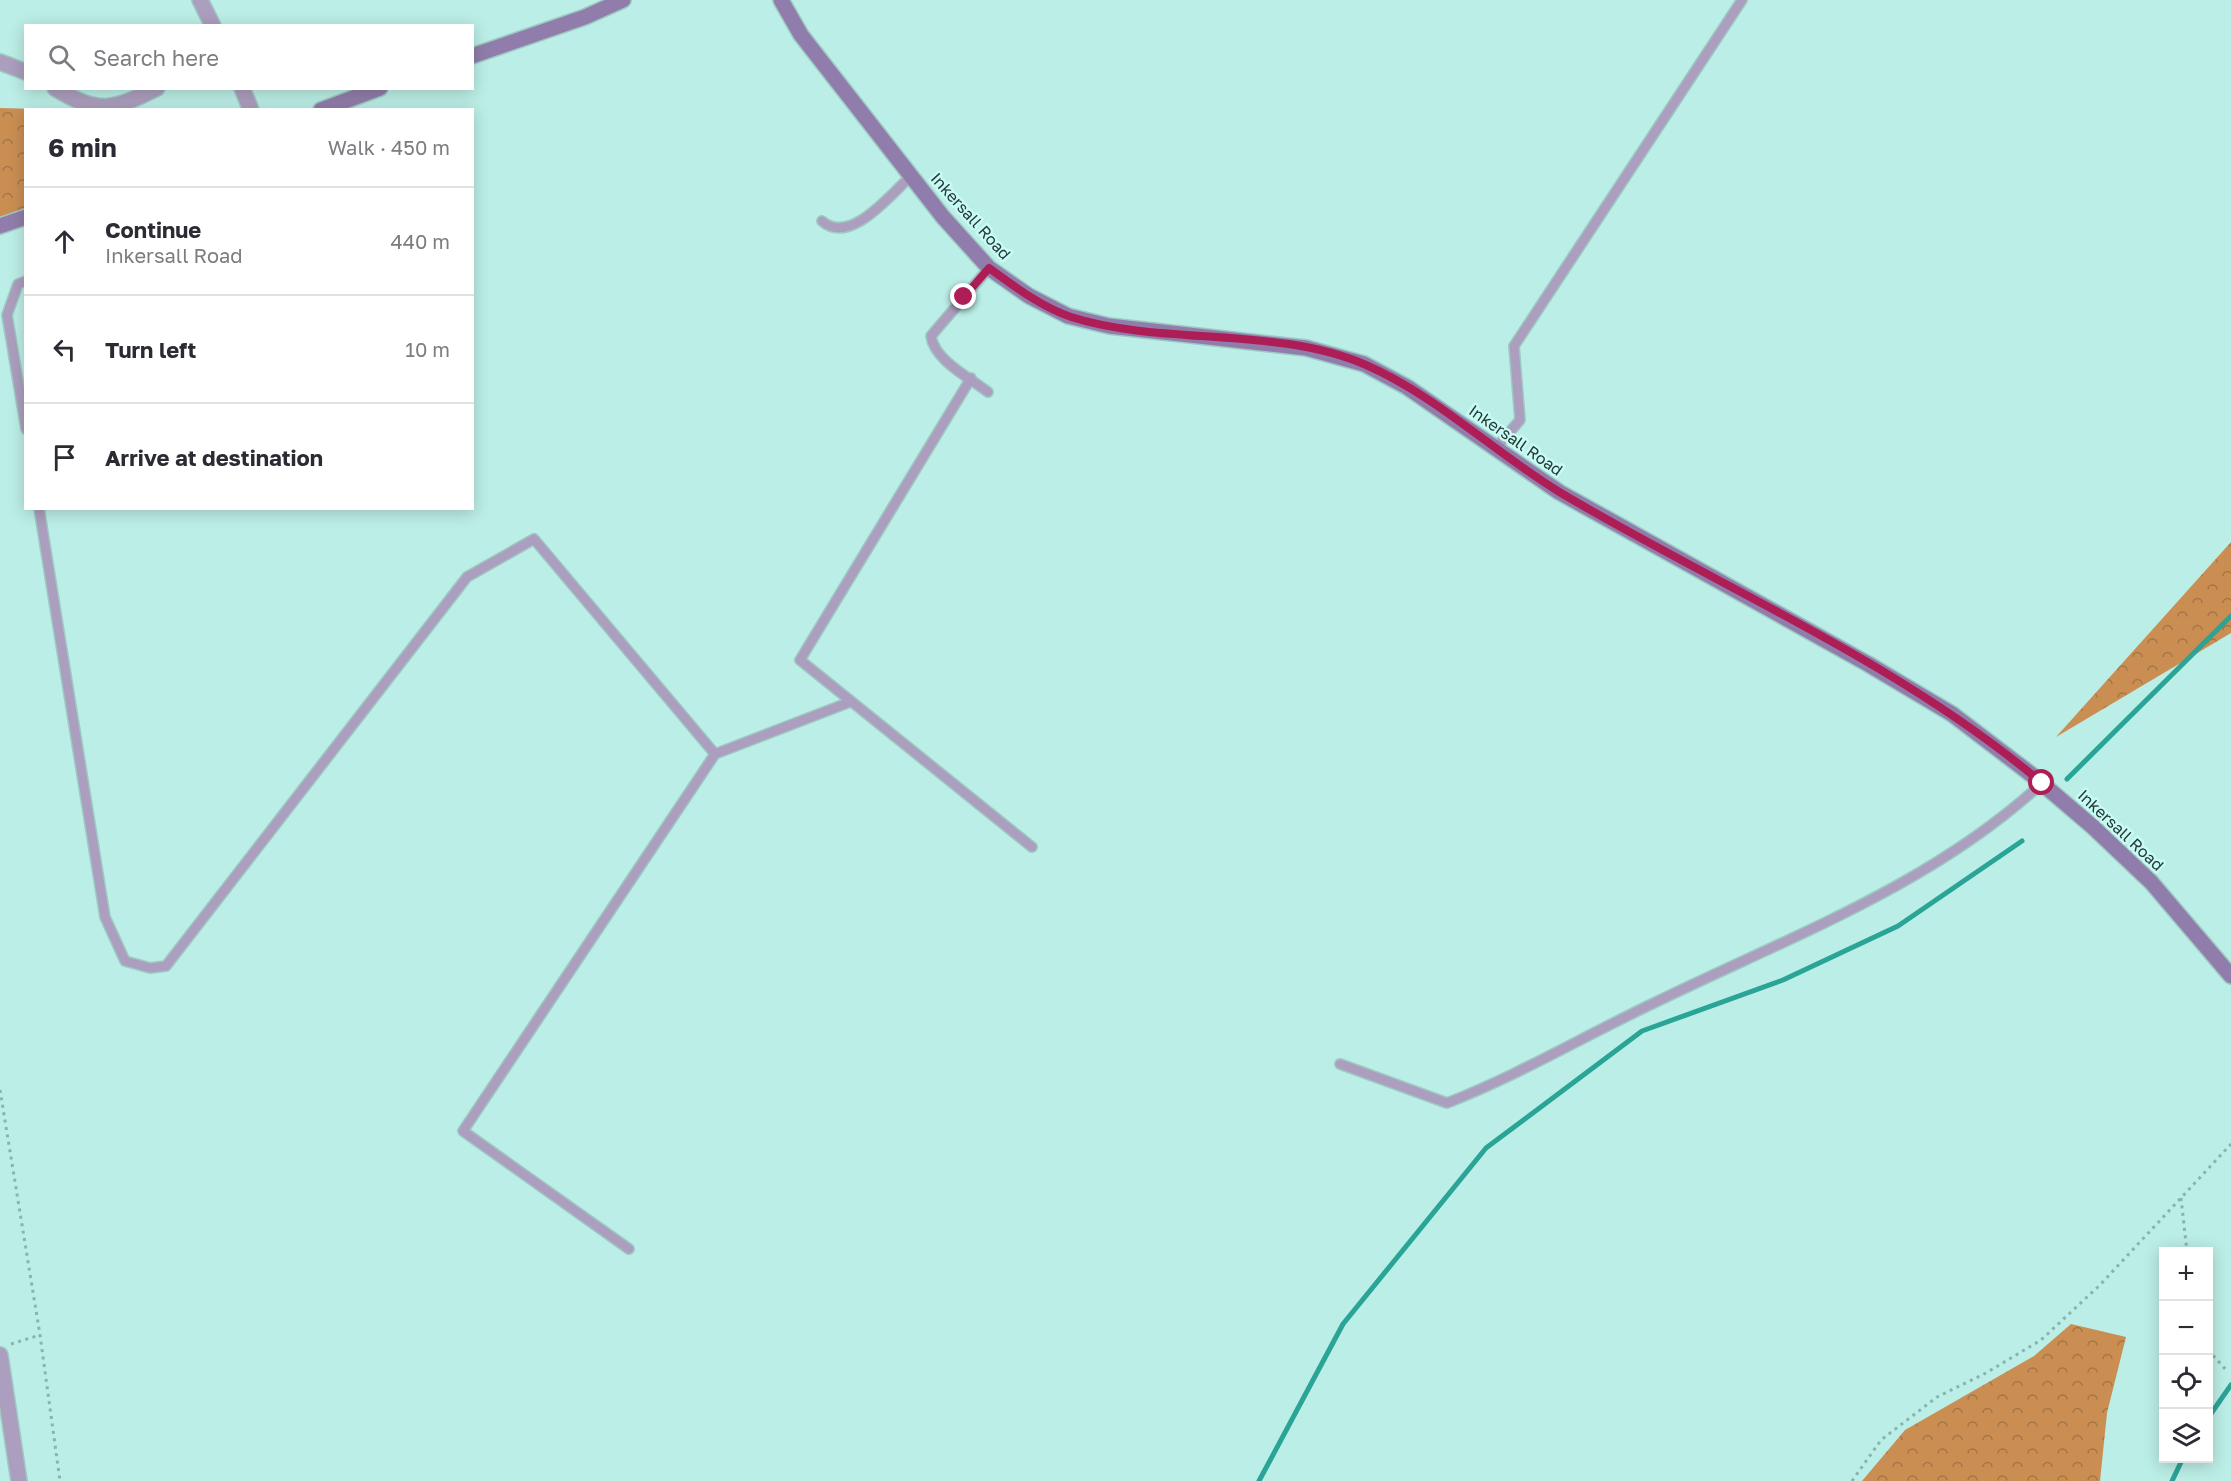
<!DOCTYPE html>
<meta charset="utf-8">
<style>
body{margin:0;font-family:"Golos Text",sans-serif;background:#f7f7f7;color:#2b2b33}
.controls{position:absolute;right:18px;bottom:18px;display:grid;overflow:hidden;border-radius:0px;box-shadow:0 3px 15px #0003}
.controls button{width:54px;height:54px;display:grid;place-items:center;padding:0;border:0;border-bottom:2px solid #e1e1e2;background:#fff;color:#2b2b33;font:30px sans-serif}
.stop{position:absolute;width:18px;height:18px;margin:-14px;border:4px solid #ae1e56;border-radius:50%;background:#fff}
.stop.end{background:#ae1e56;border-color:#fff;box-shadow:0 2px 6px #0008}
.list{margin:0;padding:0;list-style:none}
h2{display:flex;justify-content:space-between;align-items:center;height:78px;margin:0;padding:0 24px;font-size:26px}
h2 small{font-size:20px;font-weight:400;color:#7c7c81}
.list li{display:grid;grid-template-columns:39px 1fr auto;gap:18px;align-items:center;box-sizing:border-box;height:108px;padding:0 24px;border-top:2px solid #e1e1e2}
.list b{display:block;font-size:22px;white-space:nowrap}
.list p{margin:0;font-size:20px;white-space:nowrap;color:#7c7c81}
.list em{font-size:20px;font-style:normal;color:#7c7c81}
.icon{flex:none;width:33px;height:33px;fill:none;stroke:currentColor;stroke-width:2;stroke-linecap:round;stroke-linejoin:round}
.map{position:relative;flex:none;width:2231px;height:1481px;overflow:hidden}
.search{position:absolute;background:#fff;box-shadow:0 3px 15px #0003;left:24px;top:24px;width:450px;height:66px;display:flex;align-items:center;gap:15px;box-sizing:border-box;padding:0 21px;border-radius:0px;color:#7c7c81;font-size:22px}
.panel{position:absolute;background:#fff;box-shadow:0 3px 15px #0003;left:24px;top:108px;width:450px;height:402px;border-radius:0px}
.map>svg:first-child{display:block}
.forest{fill:url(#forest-crowns)}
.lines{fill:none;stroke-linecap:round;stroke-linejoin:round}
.stream{stroke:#2aa497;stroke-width:5}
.lane-casing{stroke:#9dcac3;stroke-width:12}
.street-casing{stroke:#9dcac3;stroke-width:18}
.secondary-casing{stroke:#9dcac3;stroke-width:18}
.path{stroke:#8ab3ac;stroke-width:3;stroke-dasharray:3 4.5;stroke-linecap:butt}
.lane{stroke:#ac9ebe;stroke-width:9}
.street{stroke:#ac9ebe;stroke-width:15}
.secondary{stroke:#917dab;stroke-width:15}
.route{stroke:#ae1e56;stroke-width:8}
.labels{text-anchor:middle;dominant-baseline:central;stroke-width:5;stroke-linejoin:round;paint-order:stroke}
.street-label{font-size:16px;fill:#253936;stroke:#c8fbf3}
</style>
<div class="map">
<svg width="2231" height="1481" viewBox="0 0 2231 1481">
<defs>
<pattern id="forest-crowns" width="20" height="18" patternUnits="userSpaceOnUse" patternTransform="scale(1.5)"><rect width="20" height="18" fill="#ca8e53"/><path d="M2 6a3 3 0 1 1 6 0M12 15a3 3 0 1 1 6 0" fill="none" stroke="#a47546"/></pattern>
</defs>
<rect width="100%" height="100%" fill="#bbeee6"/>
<!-- forest -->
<g class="forest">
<polygon points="0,108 37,109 26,110 25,209 0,218"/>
<polygon points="2231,542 2231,633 2056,737"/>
<polygon points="2071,1324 2126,1337 2107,1413 2100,1481 1862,1481 1905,1430 2034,1356"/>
</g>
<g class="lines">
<!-- stream -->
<g class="stream">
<polyline points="2067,779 2231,616"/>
<polyline points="2208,1418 2231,1385"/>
<polyline points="1259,1481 1343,1324 1486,1148 1642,1031 1783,980 1898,926 2022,841"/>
<polyline points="2172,1481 2183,1458"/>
</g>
<defs>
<g id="lane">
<path d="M822 221C850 246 890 195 911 176"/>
<polyline points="26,281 18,284 7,315 26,429"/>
<polyline points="971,378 800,660 1032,847"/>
<path d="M988 392C970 378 934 360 931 336L989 268"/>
<polyline points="1496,448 1520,420 1514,346 1742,0"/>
<polyline points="39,508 105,917 125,961 150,968 166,966 467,577 534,539 715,754"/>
<path d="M1340 1064 1447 1103C1519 1075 1586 1035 1656 1002 1789 937 1932 885 2042 783"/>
<polyline points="629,1249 463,1131 715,754 850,702"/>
</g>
<g id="street">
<polyline points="200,0 213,26"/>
<polyline points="0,62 26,72"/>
<path d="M55 88C99 115 113 110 157 88"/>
<polyline points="242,88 251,110"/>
<polyline points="0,1355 19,1481"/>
</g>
<g id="secondary">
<polyline points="781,0 801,35 943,217 989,268 1029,296 1068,316 1109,326 1306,348 1364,364 1407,387 1559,492 1868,664 1952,714 2032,775 2093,827 2151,882 2231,976"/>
<polyline points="472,56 585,17 623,0"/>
<polyline points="321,110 380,88"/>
<polyline points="0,226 26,217"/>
</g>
</defs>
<!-- lane casing -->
<use href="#lane" class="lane-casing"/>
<!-- street casing -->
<use href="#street" class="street-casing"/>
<!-- secondary casing -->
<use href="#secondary" class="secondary-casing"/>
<!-- path -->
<g class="path">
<polyline points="0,1090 40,1335 60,1481"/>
<polyline points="2181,1198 2187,1252"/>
<polyline points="11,1344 40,1335"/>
<polyline points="2208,1350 2228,1372"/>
<polyline points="1852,1481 1881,1440 1937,1397 1986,1373 2041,1340 2100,1285 2231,1144"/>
</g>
<!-- lane -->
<use href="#lane" class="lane"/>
<!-- street -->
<use href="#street" class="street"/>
<!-- secondary -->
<use href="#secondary" class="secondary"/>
</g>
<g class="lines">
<!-- route -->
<path class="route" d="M964 297 989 268C1014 286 1041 307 1071 317 1163 346 1277 326 1366 365 1437 396 1495 453 1561 493 1721 588 1899 662 2042 783"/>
</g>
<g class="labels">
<!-- street labels -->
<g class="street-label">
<text transform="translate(971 216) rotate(48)">Inkersall Road</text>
<text transform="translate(1516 440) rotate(35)">Inkersall Road</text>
<text transform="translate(2121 830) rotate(43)">Inkersall Road</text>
</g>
</g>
</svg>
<div class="controls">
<button>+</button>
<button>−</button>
<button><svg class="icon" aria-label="locate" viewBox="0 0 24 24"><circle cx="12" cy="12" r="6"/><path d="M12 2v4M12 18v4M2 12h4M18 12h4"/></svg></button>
<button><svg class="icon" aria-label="layers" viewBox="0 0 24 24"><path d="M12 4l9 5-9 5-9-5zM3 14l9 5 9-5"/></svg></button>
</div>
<div class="stop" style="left:2042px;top:783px"></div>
<div class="stop end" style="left:964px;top:297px"></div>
<div class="search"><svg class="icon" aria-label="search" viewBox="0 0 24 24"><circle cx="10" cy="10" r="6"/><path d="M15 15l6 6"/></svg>Search here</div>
<section class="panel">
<h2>6 min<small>Walk · 450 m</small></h2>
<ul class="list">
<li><svg class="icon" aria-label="ahead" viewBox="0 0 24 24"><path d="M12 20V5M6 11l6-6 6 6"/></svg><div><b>Continue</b><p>Inkersall Road</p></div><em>440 m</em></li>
<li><svg class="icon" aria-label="left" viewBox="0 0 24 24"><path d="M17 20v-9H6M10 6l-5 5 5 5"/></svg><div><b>Turn left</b></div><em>10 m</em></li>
<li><svg class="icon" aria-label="arrive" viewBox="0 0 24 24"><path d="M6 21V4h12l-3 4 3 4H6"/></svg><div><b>Arrive at destination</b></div></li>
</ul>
</section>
</div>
